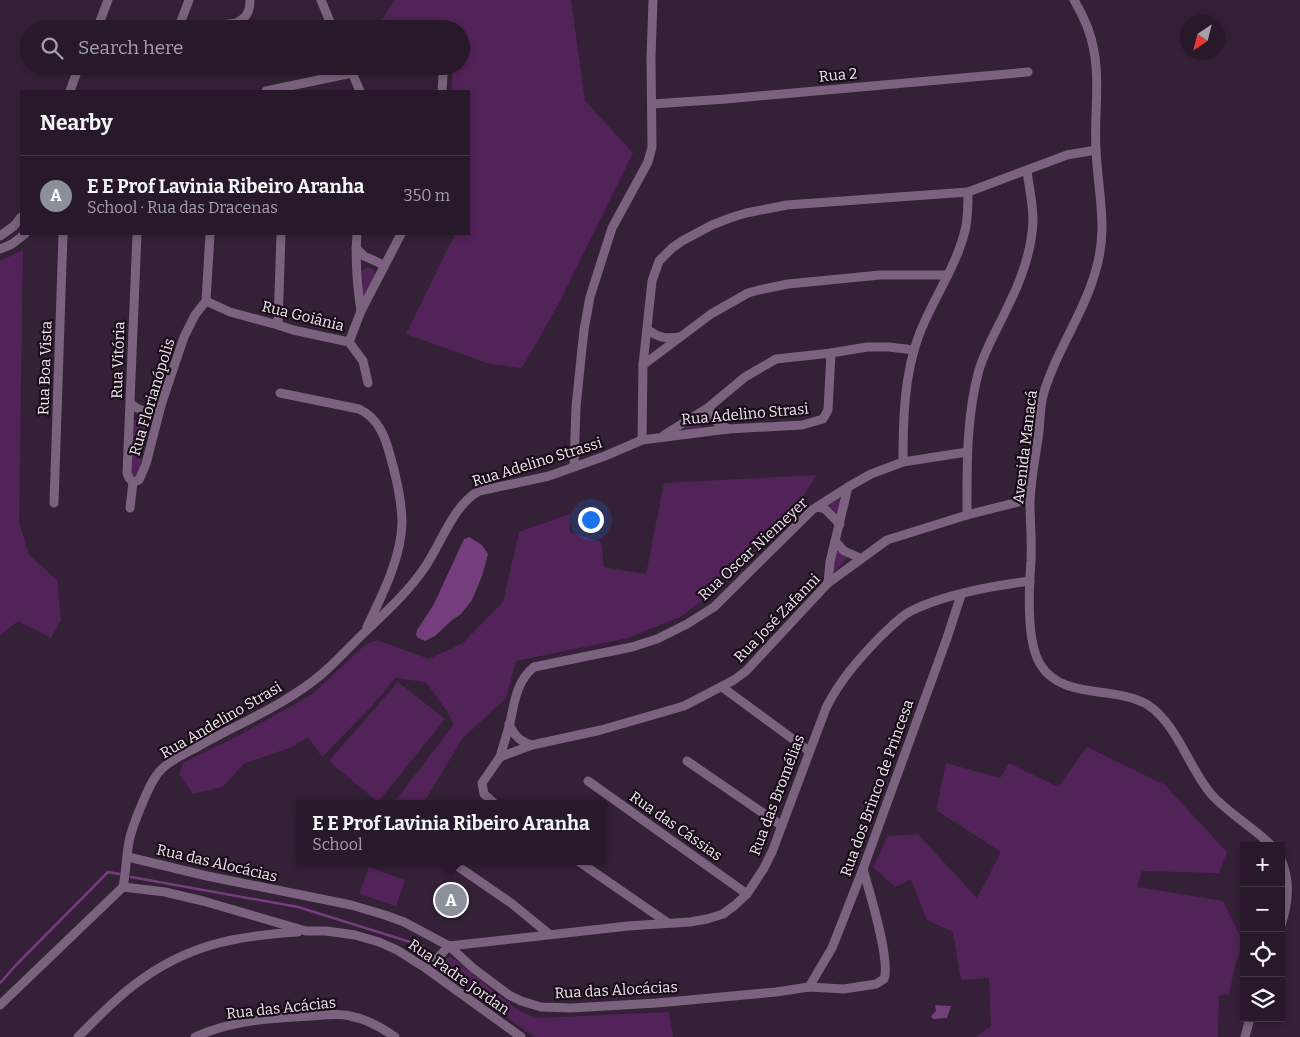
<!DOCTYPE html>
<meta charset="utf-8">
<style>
body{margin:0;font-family:Bitter,serif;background:#2f2231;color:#f1f3f6}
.controls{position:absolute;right:15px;bottom:15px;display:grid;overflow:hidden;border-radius:0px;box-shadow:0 2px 8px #0003}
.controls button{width:45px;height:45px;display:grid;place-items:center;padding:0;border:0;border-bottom:1px solid #433846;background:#271929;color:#f1f3f6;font:25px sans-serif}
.compass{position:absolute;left:1180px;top:15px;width:45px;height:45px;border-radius:50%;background:#271929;box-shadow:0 2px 8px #0003;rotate:215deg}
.you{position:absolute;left:590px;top:519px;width:18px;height:18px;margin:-12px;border:4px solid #fff;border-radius:50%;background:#1a73e8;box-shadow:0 0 0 8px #1a73e833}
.badge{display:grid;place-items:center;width:32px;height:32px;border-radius:50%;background:#8c9099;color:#fff;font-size:16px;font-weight:700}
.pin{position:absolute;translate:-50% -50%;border:2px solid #fff;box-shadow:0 1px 5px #0006}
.popup{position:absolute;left:296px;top:800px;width:310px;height:65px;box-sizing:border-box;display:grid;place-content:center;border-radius:0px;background:#271929;filter:drop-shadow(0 1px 4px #0005);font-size:16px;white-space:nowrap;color:#a4a0a8}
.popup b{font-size:19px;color:#f1f3f6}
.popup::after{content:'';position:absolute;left:50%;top:100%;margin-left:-10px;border:10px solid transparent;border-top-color:#271929}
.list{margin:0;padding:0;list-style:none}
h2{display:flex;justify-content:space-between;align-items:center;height:65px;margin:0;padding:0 20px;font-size:21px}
h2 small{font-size:16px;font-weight:400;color:#a4a0a8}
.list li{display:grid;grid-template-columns:32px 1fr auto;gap:15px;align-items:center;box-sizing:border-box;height:80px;padding:0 20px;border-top:1px solid #433846}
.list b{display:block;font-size:19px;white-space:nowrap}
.list p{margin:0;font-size:16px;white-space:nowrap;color:#a4a0a8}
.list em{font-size:16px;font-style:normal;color:#a4a0a8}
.icon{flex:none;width:28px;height:28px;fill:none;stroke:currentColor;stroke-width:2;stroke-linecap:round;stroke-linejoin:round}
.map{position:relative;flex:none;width:1300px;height:1037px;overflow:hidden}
.search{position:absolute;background:#271929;box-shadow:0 2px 8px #0003;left:20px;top:20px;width:450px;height:55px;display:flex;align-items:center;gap:12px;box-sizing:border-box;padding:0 18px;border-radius:28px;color:#a4a0a8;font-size:19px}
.panel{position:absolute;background:#271929;box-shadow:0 2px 8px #0003;left:20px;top:90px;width:450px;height:145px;border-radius:0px}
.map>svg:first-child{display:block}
.green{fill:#522358}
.water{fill:#743e7c}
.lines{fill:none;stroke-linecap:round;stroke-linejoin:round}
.stream{stroke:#743e7c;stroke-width:2.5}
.minor{stroke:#7b627e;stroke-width:9}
.labels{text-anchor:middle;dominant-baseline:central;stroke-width:4.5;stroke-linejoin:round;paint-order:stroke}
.street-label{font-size:15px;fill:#f3e6f4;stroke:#170e18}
</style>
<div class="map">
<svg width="1300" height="1037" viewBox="0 0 1300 1037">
<rect width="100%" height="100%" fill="#342137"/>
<!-- green -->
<g class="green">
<polygon points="395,0 571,0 585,101 633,153 558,305 522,368 490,364 406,334 455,234 469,234 469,91 452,91 452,66 461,66 461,29 383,29 380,23"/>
<polygon points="23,250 19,522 29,555 57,580 61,620 51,638 18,621 0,635 0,261"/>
<polygon points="367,267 373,269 375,274 363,298 362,271"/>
<polygon points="135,420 148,422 150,424 140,467 136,476 131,476 133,421"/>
<polygon points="695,420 701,423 703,431 679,433"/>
<polygon points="817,475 790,517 725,583 682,616 628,638 516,661 506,698 462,739 423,804 389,804 399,796 454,724 446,710 426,682 395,678 372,706 322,757 308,737 292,747 245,763 222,787 193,794 179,774 184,762 236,737 311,695 366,644 377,640 429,659 463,643 503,602 519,532 570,514 570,532 601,542 604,567 646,574 664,483"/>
<polygon points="838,496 841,498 839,512 837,514 828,505"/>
<polygon points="835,550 845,555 847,558 835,571 832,570"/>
<polygon points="398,682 445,719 378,802 329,761"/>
<polygon points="1087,747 1165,785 1227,852 1219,873 1142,871 1137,887 1223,901 1243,942 1235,966 1229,994 1219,996 1218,1037 975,1037 991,1026 989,978 961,980 953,932 927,920 911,879 895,887 873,867 888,836 918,834 977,898 1001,852 936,810 946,763 1000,778 1009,763 1058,787"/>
<polygon points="369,867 405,880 396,906 359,894"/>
<polygon points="450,956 519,1011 538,1018 669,1012 673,1037 534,1037 439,968"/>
</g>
<!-- water -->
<g class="water">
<polygon points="469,537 482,545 488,554 482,576 472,600 461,614 451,621 435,636 425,641 418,638 416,635 417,630 433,606 464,539"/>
<polygon points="935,1005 951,1006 947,1018 933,1019 931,1016 936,1011"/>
</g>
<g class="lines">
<!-- stream -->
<g class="stream">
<polyline points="131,877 298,907 423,946"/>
<polyline points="0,983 17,964 108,872 119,874"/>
</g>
<!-- minor -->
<g class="minor">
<polyline points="321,0 333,29"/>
<path d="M1074 0C1083 15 1091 33 1094 51 1100 83 1094 117 1096 150 1098 194 1109 229 1095 273 1083 315 1056 351 1044 392 1040 405 1040 419 1039 432 1036 454 1031 478 1030 501 1030 521 1032 541 1031 561 1029 587 1026 641 1040 664 1062 701 1116 685 1148 705 1177 724 1189 768 1211 794 1229 814 1253 827 1272 846"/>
<polyline points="97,29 108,0"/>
<polyline points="178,29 189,0"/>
<path d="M192 29 236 23C247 18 250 11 250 0"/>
<polyline points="349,66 360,91"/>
<polyline points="70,91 79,66"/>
<polyline points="266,91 352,73"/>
<polyline points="442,91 443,75"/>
<polyline points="652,104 726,99 1028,72"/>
<polyline points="137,234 127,473 129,478 133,482 139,480 146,464 162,402 184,337 195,315 206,301 210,234"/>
<path d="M357 234C355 259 357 285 361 311"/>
<polyline points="0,236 14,226 21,217"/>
<polyline points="356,248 364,256 384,265"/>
<polyline points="0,249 12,244 25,234"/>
<polyline points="206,301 230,312 278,325 293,330 349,342 363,361 368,383"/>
<polyline points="278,325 281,234"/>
<path d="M647 329C658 338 666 339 680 337"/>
<polyline points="349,342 361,311 401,234"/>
<polyline points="643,365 711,314 748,293 759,290 788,284 880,275 948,275"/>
<path d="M280 393 359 409C378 418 385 436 390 455 396 476 402 500 402 523 401 559 382 595 367 627"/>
<path d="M131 404C144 414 150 413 162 402"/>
<polyline points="709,407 714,420 728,429"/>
<polyline points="664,435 709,407 745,377 776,359 831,353 867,347 889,347 914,350"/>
<polyline points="642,440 643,365 652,281 659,261 672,248 682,241 712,225 730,218 746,213 787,205 968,192 1067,155 1096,150"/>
<path d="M903 462C903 420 904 375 919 335 933 298 958 265 966 226 968 215 968 204 968 192"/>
<polyline points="574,466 576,407 581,358 584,330 590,297 612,228 648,162 652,147 651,58 653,0"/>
<polyline points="54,503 63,234"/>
<polyline points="817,507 825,509 840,524"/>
<polyline points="130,508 133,482"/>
<path d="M967 515C967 467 966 417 979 370 986 347 999 326 1009 304 1022 278 1032 250 1033 220 1033 204 1029 187 1027 171"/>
<polyline points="835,541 844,551 860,558"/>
<polyline points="828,583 830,562 848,487"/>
<polyline points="722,687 809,751"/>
<path d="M509 724C514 735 520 742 532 745"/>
<path d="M500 757C503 746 507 734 510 723 514 703 517 680 534 667L632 647 657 639 687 624 714 607 812 510 848 487 871 474 903 462 967 452"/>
<polyline points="687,761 782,826"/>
<polyline points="588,781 747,894"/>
<polyline points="495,804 484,794 482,783 500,757 532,745 601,730 684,706 734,680 746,671 828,583 887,540 967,515 1030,499"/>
<path d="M128 857 207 876 351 905 385 915 404 922 449 946 473 968 509 995 521 1001 541 1007 571 1008 657 1003 776 992 809 987 844 989 876 984 884 979C891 961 869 890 863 869"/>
<path d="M1281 860C1291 881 1288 904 1281 925"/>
<polyline points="450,861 511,903 549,934"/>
<polyline points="578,861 668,923"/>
<path d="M123 887C126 872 126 857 129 842 131 829 148 787 156 776 165 762 185 754 199 746 240 723 287 704 323 673 338 660 351 645 366 631 387 611 409 591 425 567 441 544 453 505 479 491L549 476 605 456 642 440 728 429 802 425 823 419 828 410 831 353"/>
<path d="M427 969 449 946 628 926 690 922 707 919 723 914 734 906 747 894 764 868 772 852 826 708C840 680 858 660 879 638 889 629 899 617 911 611 945 594 992 586 1030 581"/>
<polyline points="809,987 832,948 863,869 947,638 961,595"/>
<polyline points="0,1005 123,887 165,892 203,901 306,931 326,931 355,935 379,942 397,950 427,969 521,1037"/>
<path d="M78 1037C96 1019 114 1000 134 985 186 945 234 936 298 932"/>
<path d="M195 1037C232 1020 272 1018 312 1016 324 1015 338 1013 350 1016 367 1019 381 1027 395 1037"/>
<polyline points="1245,1037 1250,1018"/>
</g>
</g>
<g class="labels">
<!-- street labels -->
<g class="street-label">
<text transform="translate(838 75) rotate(-5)">Rua 2</text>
<text transform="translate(303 316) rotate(14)">Rua Goiânia</text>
<text transform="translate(118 360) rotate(-88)">Rua Vitória</text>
<text transform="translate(45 368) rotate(-88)">Rua Boa Vista</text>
<text transform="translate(152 397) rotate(-73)">Rua Florianópolis</text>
<text transform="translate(745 414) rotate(-5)">Rua Adelino Strasi</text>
<text transform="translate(1025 447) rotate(-83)">Avenida Manacá</text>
<text transform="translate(537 462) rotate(-17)">Rua Adelino Strassi</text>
<text transform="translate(753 549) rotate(-43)">Rua Oscar Niemeyer</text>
<text transform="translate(777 618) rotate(-46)">Rua José Zafanni</text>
<text transform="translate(221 720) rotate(-30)">Rua Andelino Strasi</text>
<text transform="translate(877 788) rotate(-70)">Rua dos Brinco de Princesa</text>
<text transform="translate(777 795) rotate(-69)">Rua das Bromélias</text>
<text transform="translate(676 826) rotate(35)">Rua das Cássias</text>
<text transform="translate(217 863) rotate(13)">Rua das Alocácias</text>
<text transform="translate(459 977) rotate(35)">Rua Padre Jordan</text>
<text transform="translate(616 990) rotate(-3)">Rua das Alocácias</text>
<text transform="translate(281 1008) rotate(-6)">Rua das Acácias</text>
</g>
</g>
</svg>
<div class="controls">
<button>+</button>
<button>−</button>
<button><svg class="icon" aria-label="locate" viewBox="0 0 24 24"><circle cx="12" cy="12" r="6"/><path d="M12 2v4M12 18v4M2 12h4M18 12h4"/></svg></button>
<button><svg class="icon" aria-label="layers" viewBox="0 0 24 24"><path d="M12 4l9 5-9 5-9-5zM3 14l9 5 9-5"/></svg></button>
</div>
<svg class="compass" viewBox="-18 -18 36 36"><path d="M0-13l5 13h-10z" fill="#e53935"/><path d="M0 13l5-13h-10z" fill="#a4a0a8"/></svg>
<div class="you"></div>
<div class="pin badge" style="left:451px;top:900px">A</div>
<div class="popup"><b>E E Prof Lavinia Ribeiro Aranha</b>School</div>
<div class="search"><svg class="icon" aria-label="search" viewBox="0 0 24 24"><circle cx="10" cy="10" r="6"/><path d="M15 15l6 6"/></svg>Search here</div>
<section class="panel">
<h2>Nearby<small></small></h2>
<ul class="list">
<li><span class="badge">A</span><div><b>E E Prof Lavinia Ribeiro Aranha</b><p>School · Rua das Dracenas</p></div><em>350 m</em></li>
</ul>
</section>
</div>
